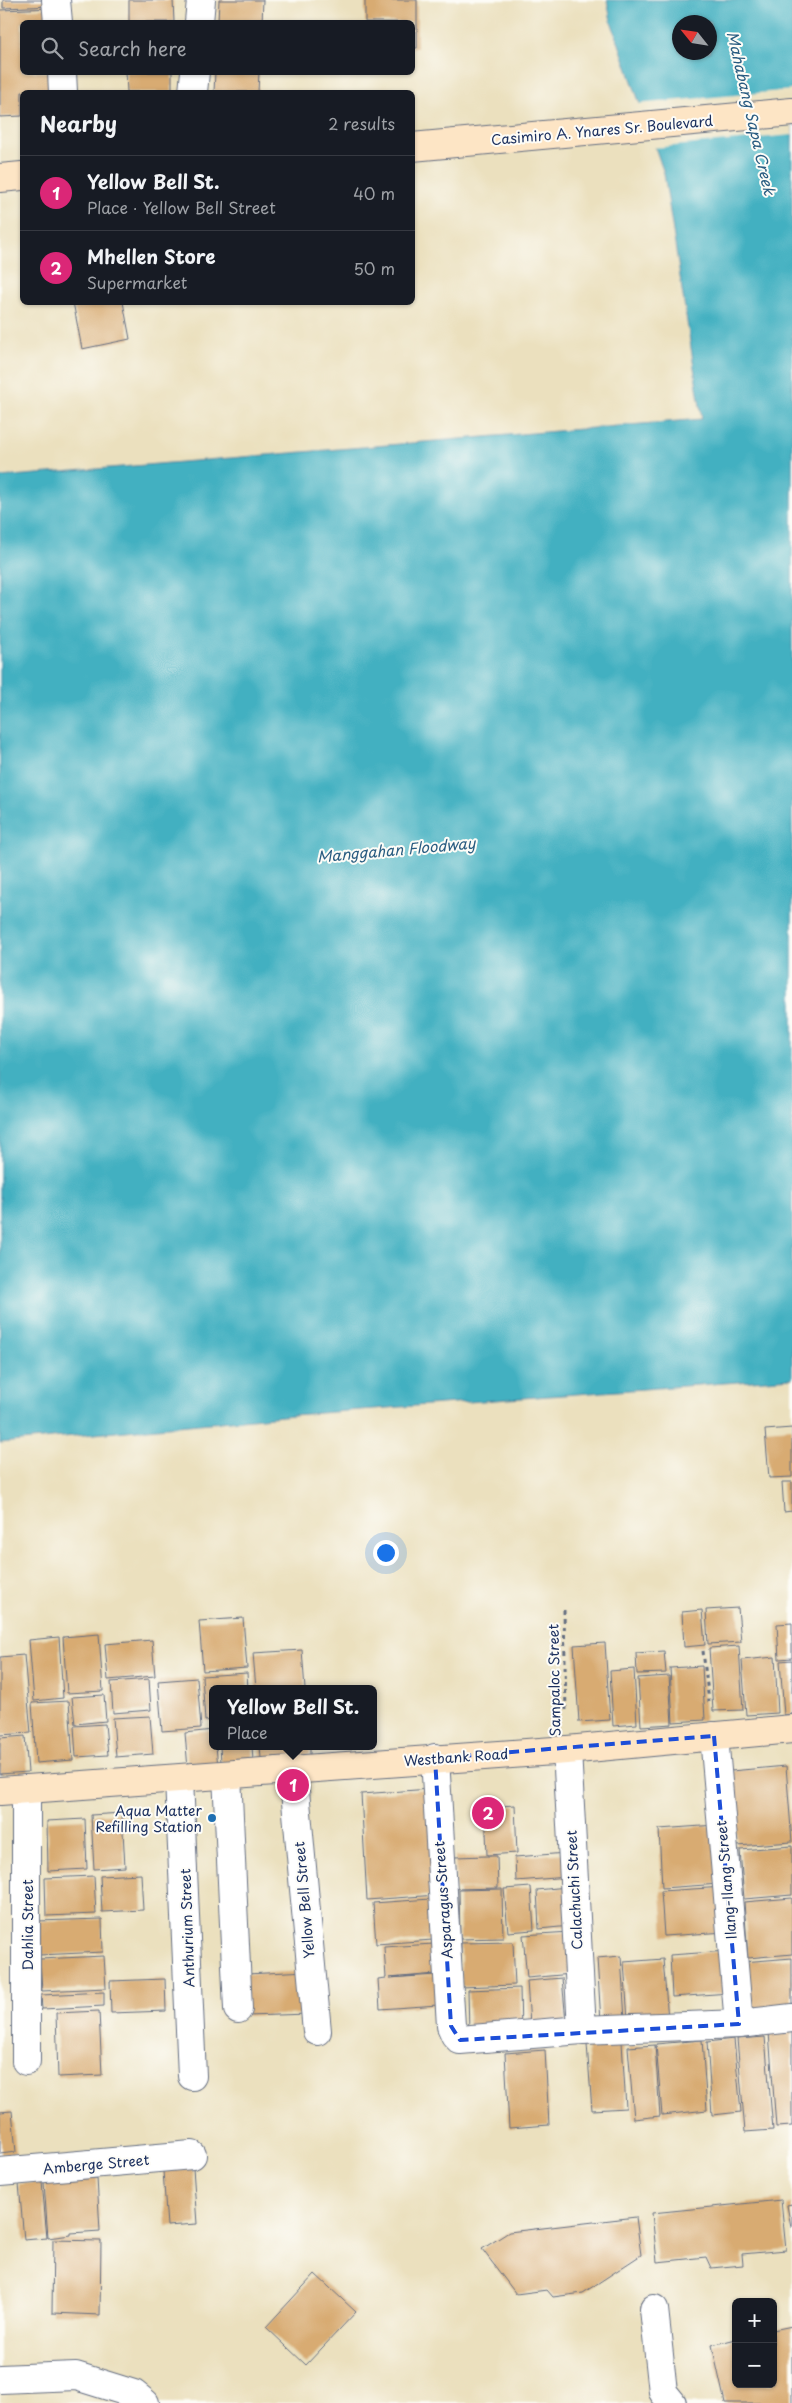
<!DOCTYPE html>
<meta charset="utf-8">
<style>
body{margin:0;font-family:"Playpen Sans",sans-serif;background:#20242c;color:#f1f3f6}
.controls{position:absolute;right:15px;bottom:15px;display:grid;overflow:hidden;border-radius:8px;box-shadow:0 1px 4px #0004}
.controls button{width:45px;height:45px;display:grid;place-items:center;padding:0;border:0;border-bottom:1px solid #363941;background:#171b24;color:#f1f3f6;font:25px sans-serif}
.compass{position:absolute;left:672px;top:15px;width:45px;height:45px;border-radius:50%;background:#171b24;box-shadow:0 1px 4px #0004;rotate:300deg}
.you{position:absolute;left:385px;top:1552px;width:18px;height:18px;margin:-12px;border:4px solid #fff;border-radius:50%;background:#1a73e8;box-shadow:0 0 0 8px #1a73e833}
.badge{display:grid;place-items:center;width:32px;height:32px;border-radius:50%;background:#db2777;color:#fff;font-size:16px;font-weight:700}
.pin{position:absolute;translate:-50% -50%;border:2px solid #fff;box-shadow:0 1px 5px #0006}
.popup{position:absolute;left:209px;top:1685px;width:168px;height:65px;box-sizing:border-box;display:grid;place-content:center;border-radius:8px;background:#171b24;filter:drop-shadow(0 1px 4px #0005);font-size:16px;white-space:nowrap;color:#9ea1a6}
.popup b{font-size:19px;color:#f1f3f6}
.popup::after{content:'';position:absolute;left:50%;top:100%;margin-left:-10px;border:10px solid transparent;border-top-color:#171b24}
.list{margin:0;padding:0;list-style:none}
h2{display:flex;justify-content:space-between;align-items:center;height:65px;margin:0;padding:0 20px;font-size:21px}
h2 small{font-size:16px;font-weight:400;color:#9ea1a6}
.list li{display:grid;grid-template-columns:32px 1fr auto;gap:15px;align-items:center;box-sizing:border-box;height:75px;padding:0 20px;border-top:1px solid #363941}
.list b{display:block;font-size:19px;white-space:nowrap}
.list p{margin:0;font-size:16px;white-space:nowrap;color:#9ea1a6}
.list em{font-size:16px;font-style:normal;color:#9ea1a6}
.icon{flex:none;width:28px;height:28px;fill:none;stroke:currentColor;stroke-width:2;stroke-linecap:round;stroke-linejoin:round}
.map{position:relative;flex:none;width:792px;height:2403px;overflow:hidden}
.search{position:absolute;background:#171b24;box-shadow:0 1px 4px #0004;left:20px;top:20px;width:395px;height:55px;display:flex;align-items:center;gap:12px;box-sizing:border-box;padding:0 18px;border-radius:8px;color:#9ea1a6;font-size:19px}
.panel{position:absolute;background:#171b24;box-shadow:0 1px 4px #0004;left:20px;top:90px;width:395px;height:215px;border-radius:8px}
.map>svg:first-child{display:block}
.water{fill:#43b0c1;stroke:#2f7090;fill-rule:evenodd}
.pier{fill:#ebe0be}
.building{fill:#d8ab72}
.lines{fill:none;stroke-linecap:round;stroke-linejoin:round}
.street-casing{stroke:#646d80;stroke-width:30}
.secondary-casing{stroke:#646d80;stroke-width:30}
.path{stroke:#646d80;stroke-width:3;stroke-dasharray:4 4;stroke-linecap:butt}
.street{stroke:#fff;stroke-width:28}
.secondary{stroke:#fde5c5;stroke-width:28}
.marked{fill:none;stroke:#1d4ed8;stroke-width:4;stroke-dasharray:10 6;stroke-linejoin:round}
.poi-dot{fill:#1f6fb2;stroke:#fdfcf7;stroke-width:2}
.labels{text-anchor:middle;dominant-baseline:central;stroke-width:4;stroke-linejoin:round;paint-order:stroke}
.street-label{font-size:14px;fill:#1b2f5e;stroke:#fdfcf7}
.poi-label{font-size:14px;fill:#1b2f5e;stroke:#fdfcf7;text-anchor:end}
.water-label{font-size:15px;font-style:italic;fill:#295c81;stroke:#fdfcf7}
</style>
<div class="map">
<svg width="792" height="2403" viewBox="0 0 792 2403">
<rect width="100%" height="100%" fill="#fdfcf7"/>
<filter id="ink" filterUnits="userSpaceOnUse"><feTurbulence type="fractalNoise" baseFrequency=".02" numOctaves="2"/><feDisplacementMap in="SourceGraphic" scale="10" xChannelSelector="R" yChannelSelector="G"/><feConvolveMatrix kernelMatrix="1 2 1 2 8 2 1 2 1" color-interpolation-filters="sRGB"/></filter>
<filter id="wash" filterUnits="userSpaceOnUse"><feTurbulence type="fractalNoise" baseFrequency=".0096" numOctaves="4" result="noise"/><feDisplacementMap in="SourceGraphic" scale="20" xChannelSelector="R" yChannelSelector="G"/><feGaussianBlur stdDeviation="1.12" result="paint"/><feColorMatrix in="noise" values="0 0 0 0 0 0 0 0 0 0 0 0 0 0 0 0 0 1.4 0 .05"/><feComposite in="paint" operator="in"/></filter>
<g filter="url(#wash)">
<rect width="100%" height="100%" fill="#ebe0be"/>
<!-- water -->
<path class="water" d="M607 0H792V1378L293 1415 0 1443V477L702 419 664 173 611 21ZM680 22H710V52H680Z"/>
<!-- pier -->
<polygon class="pier" points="792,90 792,135 652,148 637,104"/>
<g id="blocks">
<!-- building -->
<g class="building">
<polygon points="3,0 53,0 53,6 3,8"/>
<polygon points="129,0 173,0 174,22 129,22"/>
<polygon points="219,0 263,0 262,22 218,22"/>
<polygon points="365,0 417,0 417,48 412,48 412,22 365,22"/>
<polygon points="56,8 56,22 22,22 22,72 58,72 59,92 22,92 22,116 0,117 0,10"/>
<polygon points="126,72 172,72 172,92 127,92"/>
<polygon points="215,72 259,72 258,92 214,92"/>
<polygon points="73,302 123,302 130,339 82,349"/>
<polygon points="792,1428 792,1477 769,1478 765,1430"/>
<polygon points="782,1482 792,1482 792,1511 784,1512"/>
<polygon points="738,1608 741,1642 708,1644 706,1610"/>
<polygon points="702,1610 705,1645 684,1647 682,1612"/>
<polygon points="243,1618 247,1668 203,1671 199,1621"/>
<polygon points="792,1623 792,1658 779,1659 777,1624"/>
<polygon points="99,1634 103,1691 67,1693 63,1637"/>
<polygon points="59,1637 63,1698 34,1701 29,1640"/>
<polygon points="152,1640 155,1676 108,1680 105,1644"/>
<polygon points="605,1643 610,1720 579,1722 574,1645"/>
<polygon points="739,1646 743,1710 713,1711 709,1648"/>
<polygon points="302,1650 305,1689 256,1689 253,1653"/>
<polygon points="664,1651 666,1673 637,1674 636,1653"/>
<polygon points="24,1655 31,1733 0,1735 0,1657"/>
<polygon points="775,1657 778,1713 746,1715 742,1660"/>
<polygon points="792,1660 792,1714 784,1715 780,1661"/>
<polygon points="702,1666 705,1720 673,1722 670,1668"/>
<polygon points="634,1669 637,1724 613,1726 610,1671"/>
<polygon points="247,1673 248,1689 213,1689 213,1720 205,1721 202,1676"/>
<polygon points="669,1676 672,1724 641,1726 638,1678"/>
<polygon points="197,1678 201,1728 162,1731 158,1681"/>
<polygon points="149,1679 151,1710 113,1713 111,1682"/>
<polygon points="104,1695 106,1721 75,1724 72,1697"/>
<polygon points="69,1701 73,1760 36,1763 32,1703"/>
<polygon points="150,1716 153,1754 116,1757 113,1718"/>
<polygon points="105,1724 108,1755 76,1757 74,1726"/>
<polygon points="213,1730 213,1746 216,1746 218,1767 188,1769 185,1733"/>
<polygon points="25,1736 28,1772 0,1774 0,1738"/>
<polygon points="220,1746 252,1746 253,1761 221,1763"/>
<polygon points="260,1746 310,1746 310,1755 261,1758"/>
<polygon points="786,1766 792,1842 737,1846 731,1771"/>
<polygon points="430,1789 437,1895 367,1900 361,1794"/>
<polygon points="515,1805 517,1853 487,1855 485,1807"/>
<polygon points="122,1813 125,1867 94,1869 91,1815"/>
<polygon points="85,1819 87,1869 48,1871 47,1821"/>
<polygon points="716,1825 720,1884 662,1888 659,1829"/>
<polygon points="792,1846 792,1895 744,1899 740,1850"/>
<polygon points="566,1853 568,1877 516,1881 515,1857"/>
<polygon points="487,1856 497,1856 498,1888 456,1889 455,1857"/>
<polygon points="141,1874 143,1910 102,1912 100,1876"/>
<polygon points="94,1876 96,1914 46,1916 45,1878"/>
<polygon points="531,1887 534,1930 508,1932 504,1889"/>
<polygon points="567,1887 570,1926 539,1929 537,1890"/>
<polygon points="724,1887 726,1932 664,1936 661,1891"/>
<polygon points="502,1889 503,1938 460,1939 459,1890"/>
<polygon points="792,1898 792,1954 748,1958 744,1902"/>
<polygon points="431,1899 433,1940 376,1944 373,1903"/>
<polygon points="102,1919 103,1952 39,1955 37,1921"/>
<polygon points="570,1932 572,1974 527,1978 523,1935"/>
<polygon points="513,1942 515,1985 461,1987 461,1943"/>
<polygon points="434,1944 436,1974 389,1978 436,1975 438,2005 380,2009 378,1979 386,1978 384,1947"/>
<polygon points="727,1951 730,1993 672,1997 670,1955"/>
<polygon points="104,1956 106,1988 42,1991 40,1959"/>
<polygon points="621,1956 625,2020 601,2022 597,1958"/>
<polygon points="792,1958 792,2005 747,2009 743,1962"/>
<polygon points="663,1959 668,2019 628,2021 624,1962"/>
<polygon points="308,1971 309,2014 247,2016 246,1974"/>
<polygon points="562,1978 566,2022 530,2025 527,1981"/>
<polygon points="165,1979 166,2011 111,2013 110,1981"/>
<polygon points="520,1988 521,2032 469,2034 468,1990"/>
<polygon points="104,1992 104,2006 42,2009 41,1995"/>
<polygon points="99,2011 102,2075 58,2077 56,2013"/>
<polygon points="792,2030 792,2126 776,2127 769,2032"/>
<polygon points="765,2037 773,2130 745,2132 737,2039"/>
<polygon points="734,2039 741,2112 712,2115 707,2042"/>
<polygon points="702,2040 707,2110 662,2115 656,2044"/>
<polygon points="622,2042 626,2108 592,2110 587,2044"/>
<polygon points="655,2045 660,2116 634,2119 628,2047"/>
<polygon points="545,2050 549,2125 509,2128 505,2053"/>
<polygon points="12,2111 16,2152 0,2154 0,2112"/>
<polygon points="193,2168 197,2224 167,2226 163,2171"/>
<polygon points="97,2178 100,2231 71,2233 71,2235 48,2238 44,2182"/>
<polygon points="42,2182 47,2238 24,2240 19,2184"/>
<polygon points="781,2200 786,2250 742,2254 743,2265 711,2268 706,2257 657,2262 652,2213"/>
<polygon points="792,2204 792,2227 791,2227 787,2205"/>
<polygon points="636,2217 641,2255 583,2293 553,2297 547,2290 516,2294 482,2249 509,2232"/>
<polygon points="53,2240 101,2241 100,2315 52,2313"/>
<polygon points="315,2274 356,2312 306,2365 266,2327"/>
<polygon points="792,2326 792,2403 725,2403 712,2345 736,2339 736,2384 773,2384 773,2330"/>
</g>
</g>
</g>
<g filter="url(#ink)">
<use href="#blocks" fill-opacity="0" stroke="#646d80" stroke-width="1"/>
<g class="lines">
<defs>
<g id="street">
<polyline points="56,0 58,22"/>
<polyline points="199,22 201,0"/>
<polyline points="62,72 63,92"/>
<polyline points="193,92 195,72"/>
<polyline points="714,1736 739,2024"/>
<polyline points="567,1750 582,2030"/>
<polyline points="435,1758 451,2026 455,2035 460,2040 582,2030 739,2024 792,2018"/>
<polyline points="293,1769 317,2031"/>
<polyline points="227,1775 238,2009"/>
<polyline points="179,1779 192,2076"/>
<polyline points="26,2061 26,1789"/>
<polyline points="0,2172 192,2155"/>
<polyline points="654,2309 663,2392 672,2403"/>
<polyline points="0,2379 76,2376 134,2394 145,2403"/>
</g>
<g id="secondary">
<polyline points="412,147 792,112"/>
<polyline points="0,178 22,176"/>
<polyline points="0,1791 567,1750 792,1729"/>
</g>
</defs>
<!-- street casing -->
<use href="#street" class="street-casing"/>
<!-- secondary casing -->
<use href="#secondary" class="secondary-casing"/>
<!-- path -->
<g class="path">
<polyline points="564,1610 566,1714"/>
<polyline points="703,1651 709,1702"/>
</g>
<!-- street -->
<use href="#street" class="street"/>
<!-- secondary -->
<use href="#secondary" class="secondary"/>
</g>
</g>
<!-- marked area -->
<path class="marked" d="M714 1736 739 2024 460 2040 451 2026 435 1758Z"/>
<!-- markers -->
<circle class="poi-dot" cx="212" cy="1818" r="5"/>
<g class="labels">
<!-- street labels -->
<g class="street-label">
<text transform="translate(602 130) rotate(-5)">Casimiro A. Ynares Sr. Boulevard</text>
<text transform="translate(554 1680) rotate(-91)">Sampaloc Street</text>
<text transform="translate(456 1757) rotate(-4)">Westbank Road</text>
<text transform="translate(726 1880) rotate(-95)">Ilang-Ilang Street</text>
<text transform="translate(574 1890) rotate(-93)">Calachuchi Street</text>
<text transform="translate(304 1900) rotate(-95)">Yellow Bell Street</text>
<text transform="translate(443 1900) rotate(-94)">Asparagus Street</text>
<text transform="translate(27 1925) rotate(-90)">Dahlia Street</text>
<text transform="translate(187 1928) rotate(-92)">Anthurium Street</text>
<text transform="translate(96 2164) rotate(-5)">Amberge Street</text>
</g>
<!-- poi labels -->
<g class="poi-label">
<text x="202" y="1810">Aqua Matter<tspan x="202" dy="16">Refilling Station</tspan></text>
</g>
<!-- water labels -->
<g class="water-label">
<text transform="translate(752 113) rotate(77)">Mahabang Sapa Creek</text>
<text transform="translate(396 849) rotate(-5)">Manggahan Floodway</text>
</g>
</g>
</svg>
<div class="controls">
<button>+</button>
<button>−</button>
</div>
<svg class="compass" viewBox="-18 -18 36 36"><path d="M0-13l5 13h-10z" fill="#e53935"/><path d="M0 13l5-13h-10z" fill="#9ea1a6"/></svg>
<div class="you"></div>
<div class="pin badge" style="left:293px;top:1785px">1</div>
<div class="popup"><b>Yellow Bell St.</b>Place</div>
<div class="pin badge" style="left:488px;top:1813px">2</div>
<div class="search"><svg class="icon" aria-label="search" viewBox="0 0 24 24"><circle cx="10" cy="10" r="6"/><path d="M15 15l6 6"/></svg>Search here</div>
<section class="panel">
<h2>Nearby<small>2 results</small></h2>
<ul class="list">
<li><span class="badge">1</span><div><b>Yellow Bell St.</b><p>Place · Yellow Bell Street</p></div><em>40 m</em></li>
<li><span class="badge">2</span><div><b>Mhellen Store</b><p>Supermarket</p></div><em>50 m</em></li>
</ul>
</section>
</div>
